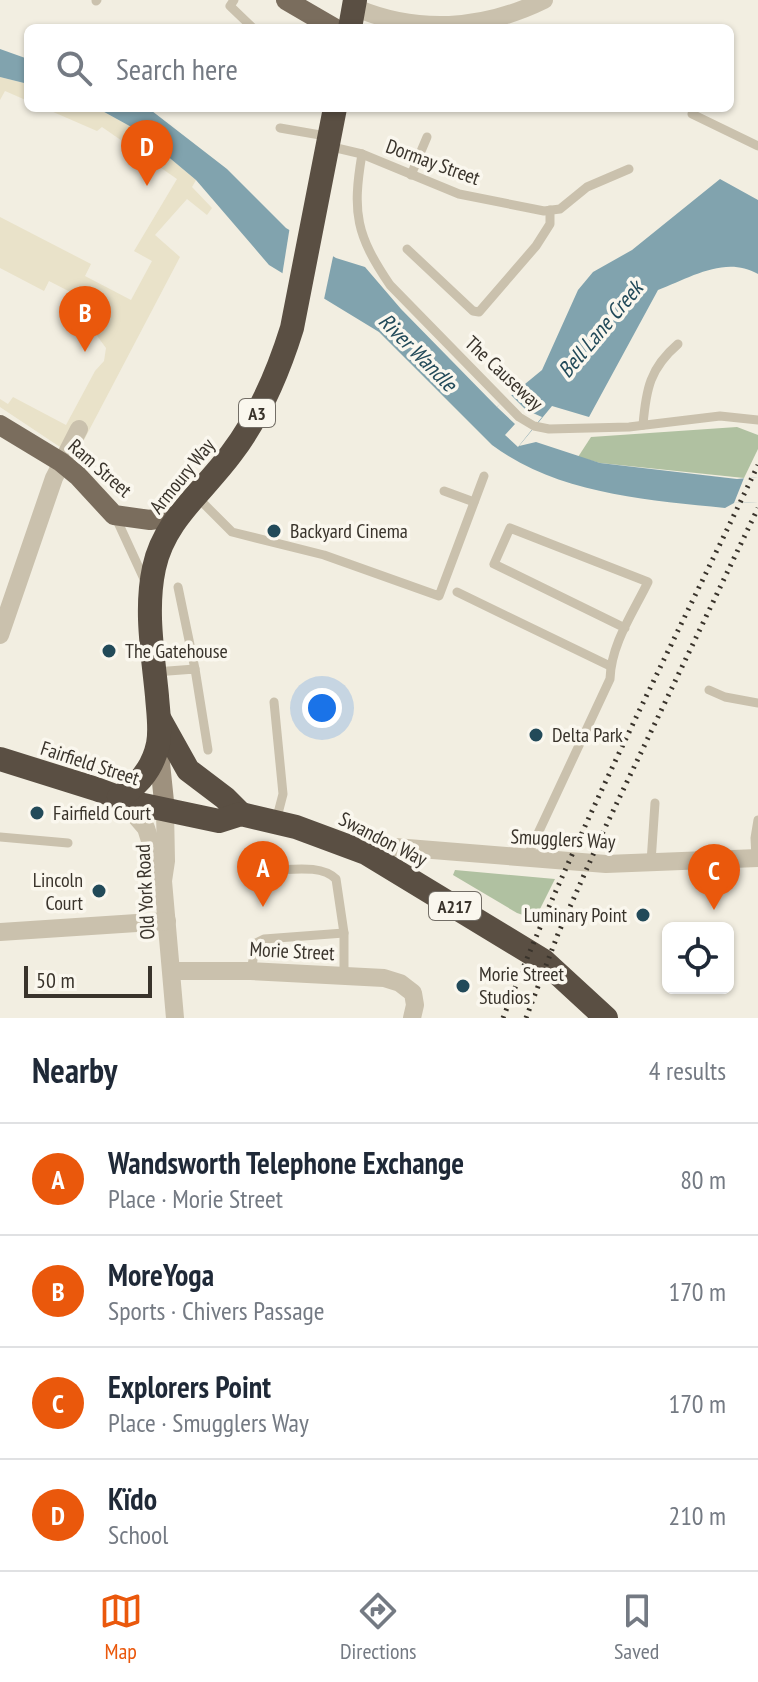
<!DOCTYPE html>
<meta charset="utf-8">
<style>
body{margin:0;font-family:"PT Sans Narrow",sans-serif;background:#f6f6f7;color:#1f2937}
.controls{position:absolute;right:24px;bottom:24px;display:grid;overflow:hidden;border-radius:12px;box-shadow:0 2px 6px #0004}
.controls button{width:72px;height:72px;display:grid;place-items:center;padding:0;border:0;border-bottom:2px solid #e0e1e3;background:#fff;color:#1f2937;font:40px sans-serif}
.scale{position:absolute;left:24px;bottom:20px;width:128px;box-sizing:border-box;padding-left:8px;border:4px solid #39332b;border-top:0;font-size:22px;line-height:28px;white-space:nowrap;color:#39332b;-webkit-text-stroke:6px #faf7ee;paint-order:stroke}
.you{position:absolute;left:322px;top:708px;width:28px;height:28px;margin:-20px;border:6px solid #fff;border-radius:50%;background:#1a73e8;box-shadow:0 0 0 12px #1a73e833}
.badge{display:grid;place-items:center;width:52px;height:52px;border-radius:50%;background:#ea580c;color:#fff;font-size:26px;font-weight:700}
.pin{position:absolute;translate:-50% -66px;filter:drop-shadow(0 2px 4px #0008)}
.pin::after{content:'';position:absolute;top:42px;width:28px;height:24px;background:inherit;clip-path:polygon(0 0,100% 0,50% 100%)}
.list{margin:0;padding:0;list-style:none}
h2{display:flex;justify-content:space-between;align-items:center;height:104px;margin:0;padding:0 32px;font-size:34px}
h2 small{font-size:26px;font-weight:400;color:#747a83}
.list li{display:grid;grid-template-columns:52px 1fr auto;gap:24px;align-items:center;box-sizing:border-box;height:112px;padding:0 32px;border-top:2px solid #e0e1e3}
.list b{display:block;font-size:30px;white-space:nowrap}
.list p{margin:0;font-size:26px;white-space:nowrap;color:#747a83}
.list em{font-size:26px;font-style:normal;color:#747a83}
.icon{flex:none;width:44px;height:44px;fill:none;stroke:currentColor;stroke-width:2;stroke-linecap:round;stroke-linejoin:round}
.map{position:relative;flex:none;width:758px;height:1018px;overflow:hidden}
.search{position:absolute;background:#fff;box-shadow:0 2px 6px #0004;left:24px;right:24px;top:24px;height:88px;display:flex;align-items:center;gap:20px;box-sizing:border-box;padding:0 28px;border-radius:12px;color:#747a83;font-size:30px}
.sheet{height:552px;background:#fff}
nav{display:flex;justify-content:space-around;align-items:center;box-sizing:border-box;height:112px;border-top:2px solid #e0e1e3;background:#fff;font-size:22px;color:#747a83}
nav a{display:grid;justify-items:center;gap:4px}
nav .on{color:#ea580c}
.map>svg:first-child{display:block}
.green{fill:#b0c1a1}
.plaza{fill:#e9e2c9}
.water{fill:#81a3ae}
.pier{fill:#f2eee1}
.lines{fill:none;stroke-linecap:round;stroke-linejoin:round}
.lane{stroke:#cac1ad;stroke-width:9}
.street{stroke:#cac1ad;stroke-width:18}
.secondary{stroke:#9e917e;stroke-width:20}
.primary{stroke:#7a6d5d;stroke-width:20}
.highway{stroke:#5a4f43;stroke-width:24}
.rail{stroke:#39332b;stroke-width:5;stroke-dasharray:2 6;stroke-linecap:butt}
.poi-dot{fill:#224a59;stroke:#faf7ee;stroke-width:3}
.labels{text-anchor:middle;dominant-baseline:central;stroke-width:7;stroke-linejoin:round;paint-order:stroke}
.shield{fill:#faf7ee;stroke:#736e66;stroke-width:2}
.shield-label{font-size:18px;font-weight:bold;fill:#39332b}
.street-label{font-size:20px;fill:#39332b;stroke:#faf7ee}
.poi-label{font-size:20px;fill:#39332b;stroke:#faf7ee;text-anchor:start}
.water-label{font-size:22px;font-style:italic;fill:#224a59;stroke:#faf7ee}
</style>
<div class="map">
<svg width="758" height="1018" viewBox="0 0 758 1018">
<rect width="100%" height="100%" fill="#f2eee1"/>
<!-- green -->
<g class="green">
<polygon points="737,427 758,435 758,449 744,478 600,463 578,457 591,437"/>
<polygon points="455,870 555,879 535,919 517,913 453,875"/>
</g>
<!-- plaza -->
<g class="plaza">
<polygon points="0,77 28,84 28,101 5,91 0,100"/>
<polygon points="44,108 97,108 135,129 196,180 192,187 212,208 207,215 187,199 155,235 180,257 75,457 0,407 0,399 8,404 13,397 66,425 95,371 104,361 106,348 95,333 75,333 63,325 78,296 49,281 44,291 0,268 0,217 91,264 85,276 131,300 152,261 134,251 177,179 102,127 97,131"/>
</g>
<!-- water -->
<g class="water">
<polygon points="0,49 28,59 28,84 0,77"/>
<path d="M97 108H146L152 111 227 169 286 228 336 258 365 267 401 309 497 407 542 370 578 290 593 272 632 250 720 179 758 200V274C725 255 690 278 658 290L589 417 552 406 519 446 536 442 600 463 737 479 758 477V502L734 503 725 508C646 500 558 494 492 445L379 332 269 265 196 180 135 129Z"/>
</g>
<!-- pier -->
<g class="pier">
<polygon points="290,226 334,252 323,304 282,276"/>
<polygon points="510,394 526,410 542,417 518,447 505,435 515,424 497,407"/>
<polygon points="758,477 758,502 734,503 744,478"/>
</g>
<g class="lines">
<!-- lane -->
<g class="lane">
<polyline points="234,0 230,6 253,28"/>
<polyline points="96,1 97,0"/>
<polyline points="692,114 758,146"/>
<polyline points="280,128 326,136"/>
<polyline points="328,146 362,154 459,194 544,211 560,209 587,187 629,169"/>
<path d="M362 154C352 213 356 235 390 285L519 417 534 426 549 429 629 427 720 416 758 420"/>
<polyline points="411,175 427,137"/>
<polyline points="407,249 473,311 479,312 536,246 550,224 550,210"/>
<path d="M643 425C646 389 650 368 678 344"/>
<polyline points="444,491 474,502"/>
<polyline points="198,498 232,532 324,555 439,596 484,476"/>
<polyline points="116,518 145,581"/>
<polyline points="178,587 195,669"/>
<polyline points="457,592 610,666"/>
<polyline points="155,672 195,669 208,750"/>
<polyline points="709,690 725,697 758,703"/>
<polyline points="274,702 283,794 276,821"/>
<polyline points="0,837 68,843"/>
<polyline points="756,858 755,838 758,820"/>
<path d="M526 859 610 679C611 644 633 613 648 582L510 528 494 564 625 628"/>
<polyline points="651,862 655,803"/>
<path d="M271 870C291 870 321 864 336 879L344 933V976"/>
<polyline points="251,971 256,943 264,939 344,933"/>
</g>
<!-- street -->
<g class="street">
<path d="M354 7C416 34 483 30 544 0"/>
<polyline points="0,635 54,478 79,429"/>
<polyline points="121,799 146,828 159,869"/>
<polyline points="165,811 166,861 163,881 175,1018"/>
<polyline points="366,853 395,847 606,864 758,858"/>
<polyline points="0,932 167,921"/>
<polyline points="172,971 251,971 384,978 400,983 413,993 415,1005 412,1018"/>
</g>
<!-- secondary -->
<polyline class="secondary" points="158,744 165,811"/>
<!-- primary -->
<g class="primary">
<polyline points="286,0 334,28"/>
<polyline points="0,425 61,462 78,476 114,515 150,520 177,516"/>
</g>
<!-- highway -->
<g class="highway">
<polyline points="350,28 355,0"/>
<polyline points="159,718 188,770 225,798 241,814"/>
<polyline points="0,759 96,789 134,803 219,821 241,814 296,827 366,853 544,961 606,1018"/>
<path d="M119 797C139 785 153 768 158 744 161 729 158 711 157 696 153 654 145 610 154 568 164 520 203 492 231 454 260 416 278 373 292 328L335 108"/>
</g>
<!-- rail -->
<g class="rail">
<path d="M503 1018C577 829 671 648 758 465"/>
<polyline points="526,1018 558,934 603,832 758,508"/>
</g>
</g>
<!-- markers -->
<g class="poi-dot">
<circle cx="274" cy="531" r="8"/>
<circle cx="109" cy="651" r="8"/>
<circle cx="536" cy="735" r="8"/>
<circle cx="37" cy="813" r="8"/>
<circle cx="99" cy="891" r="8"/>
<circle cx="643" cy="915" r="8"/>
<circle cx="463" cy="986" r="8"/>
</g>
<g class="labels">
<!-- shield labels -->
<g class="shield">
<rect x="239" y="399" width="36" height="28" rx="6"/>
<rect x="429" y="892" width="52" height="28" rx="6"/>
</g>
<g class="shield-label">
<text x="257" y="413">A3</text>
<text x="455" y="906">A217</text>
</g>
<!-- street labels -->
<g class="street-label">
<text transform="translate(433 162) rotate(20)">Dormay Street</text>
<text transform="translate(504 373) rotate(43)">The Causeway</text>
<text transform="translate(100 468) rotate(41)">Ram Street</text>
<text transform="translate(182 476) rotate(-51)">Armoury Way</text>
<text transform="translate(90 763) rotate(18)">Fairfield Street</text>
<text transform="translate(383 839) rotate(27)">Swandon Way</text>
<text transform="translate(563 839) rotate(3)">Smugglers Way</text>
<text transform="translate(145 892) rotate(-93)">Old York Road</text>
<text transform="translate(292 951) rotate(3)">Morie Street</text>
</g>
<!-- poi labels -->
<g class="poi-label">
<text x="290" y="531">Backyard Cinema</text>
<text x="125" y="651">The Gatehouse</text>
<text x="552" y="735">Delta Park</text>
<text x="53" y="813">Fairfield Court</text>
<text x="83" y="880" text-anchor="end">Lincoln<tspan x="83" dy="23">Court</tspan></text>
<text x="627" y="915" text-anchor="end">Luminary Point</text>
<text x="479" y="974">Morie Street<tspan x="479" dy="23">Studios</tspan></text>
</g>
<!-- water labels -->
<g class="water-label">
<text transform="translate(600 329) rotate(-50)">Bell Lane Creek</text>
<text transform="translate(418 352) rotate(45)">River Wandle</text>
</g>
</g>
</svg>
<div class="controls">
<button><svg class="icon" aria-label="locate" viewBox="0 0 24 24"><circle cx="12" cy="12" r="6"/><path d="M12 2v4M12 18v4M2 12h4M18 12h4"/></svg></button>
</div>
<div class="scale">50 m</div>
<div class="you"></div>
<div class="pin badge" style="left:263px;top:907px">A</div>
<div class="pin badge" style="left:85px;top:352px">B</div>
<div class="pin badge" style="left:714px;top:910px">C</div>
<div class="pin badge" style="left:147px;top:186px">D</div>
<div class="search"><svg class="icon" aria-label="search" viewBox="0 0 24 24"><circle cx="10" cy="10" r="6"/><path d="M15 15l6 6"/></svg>Search here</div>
</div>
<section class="sheet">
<h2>Nearby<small>4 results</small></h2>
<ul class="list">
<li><span class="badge">A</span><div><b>Wandsworth Telephone Exchange</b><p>Place · Morie Street</p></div><em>80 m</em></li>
<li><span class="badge">B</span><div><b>MoreYoga</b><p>Sports · Chivers Passage</p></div><em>170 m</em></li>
<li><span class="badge">C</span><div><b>Explorers Point</b><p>Place · Smugglers Way</p></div><em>170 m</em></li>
<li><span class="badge">D</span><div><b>Kïdo</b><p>School</p></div><em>210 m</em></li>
</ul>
</section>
<nav>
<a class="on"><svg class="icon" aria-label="map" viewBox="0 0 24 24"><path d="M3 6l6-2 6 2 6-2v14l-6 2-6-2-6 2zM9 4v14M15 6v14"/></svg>Map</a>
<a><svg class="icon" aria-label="directions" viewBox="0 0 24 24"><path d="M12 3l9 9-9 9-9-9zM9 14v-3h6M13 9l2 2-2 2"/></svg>Directions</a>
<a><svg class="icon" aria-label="saved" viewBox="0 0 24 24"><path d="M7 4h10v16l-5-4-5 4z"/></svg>Saved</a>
</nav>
